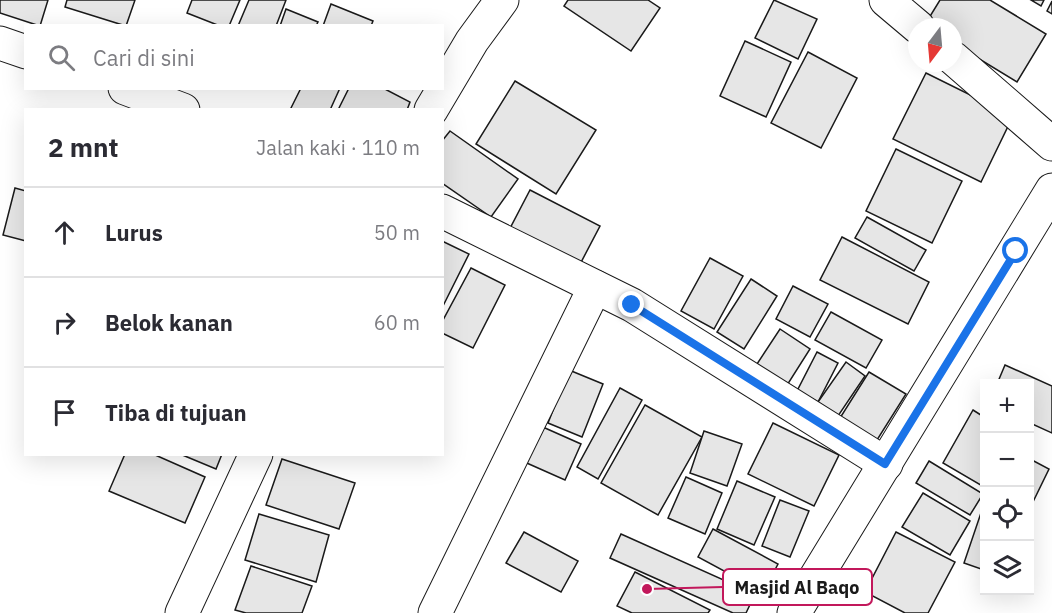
<!DOCTYPE html>
<html lang="id">
<meta charset="utf-8">
<style>
body{margin:0;font-family:"IBM Plex Sans",sans-serif;background:#f7f7f7;color:#2b2b33}
.controls{position:absolute;right:18px;bottom:18px;display:grid;overflow:hidden;border-radius:0px;box-shadow:0 6px 24px #0002}
.controls button{width:54px;height:54px;display:grid;place-items:center;padding:0;border:0;border-bottom:2px solid #e1e1e2;background:#fff;color:#2b2b33;font:30px sans-serif}
.compass{position:absolute;left:908px;top:18px;width:54px;height:54px;border-radius:50%;background:#fff;box-shadow:0 6px 24px #0002;rotate:196deg}
.stop{position:absolute;width:18px;height:18px;margin:-14px;border:4px solid #1a73e8;border-radius:50%;background:#fff}
.stop.end{background:#1a73e8;border-color:#fff;box-shadow:0 2px 6px #0008}
.list{margin:0;padding:0;list-style:none}
h2{display:flex;justify-content:space-between;align-items:center;height:78px;margin:0;padding:0 24px;font-size:26px}
h2 small{font-size:20px;font-weight:400;color:#7c7c81}
.list li{display:grid;grid-template-columns:39px 1fr auto;gap:18px;align-items:center;box-sizing:border-box;height:90px;padding:0 24px;border-top:2px solid #e1e1e2}
.list b{display:block;font-size:22px;white-space:nowrap}
.list em{font-size:20px;font-style:normal;color:#7c7c81}
.icon{flex:none;width:33px;height:33px;fill:none;stroke:currentColor;stroke-width:2;stroke-linecap:round;stroke-linejoin:round}
.map{position:relative;flex:none;width:1052px;height:613px;overflow:hidden}
.search{position:absolute;background:#fff;box-shadow:0 6px 24px #0002;left:24px;top:24px;width:420px;height:66px;display:flex;align-items:center;gap:15px;box-sizing:border-box;padding:0 21px;border-radius:0px;color:#7c7c81;font-size:22px}
.panel{position:absolute;background:#fff;box-shadow:0 6px 24px #0002;left:24px;top:108px;width:420px;height:348px;border-radius:0px}
.map>svg:first-child{display:block}
.building{fill:#e6e6e6;stroke:#1a1a1a;stroke-width:1.5}
.lines{fill:none;stroke-linecap:round;stroke-linejoin:round}
.minor-casing{stroke:#1a1a1a;stroke-width:35}
.minor{stroke:#fff;stroke-width:33}
.route{stroke:#1a73e8;stroke-width:8}
.leader{fill:none;stroke:#c2185b;stroke-width:2}
.callout-dot{fill:#c2185b;stroke:#fff;stroke-width:2}
.callout{fill:#fff;stroke:#c2185b;stroke-width:2}
.callout-label{font-size:18px;text-anchor:middle;font-weight:bold;fill:#1a1a1a}
</style>
<div class="map">
<svg width="1052" height="613" viewBox="0 0 1052 613">
<rect width="100%" height="100%" fill="#fff"/>
<!-- building -->
<g class="building">
<polygon points="0,0 48,0 40,26 0,13"/>
<polygon points="67,0 135,0 126,26 65,7"/>
<polygon points="192,0 240,0 229,26 220,26 187,13"/>
<polygon points="249,0 286,0 276,26 238,26"/>
<polygon points="568,0 648,0 660,8 631,51 564,6"/>
<polygon points="774,0 817,19 798,59 755,38"/>
<polygon points="940,0 990,0 1046,34 1017,82 953,43 953,27 924,26"/>
<polygon points="1031,0 1044,0 1041,6"/>
<polygon points="1052,1 1052,14 1047,11"/>
<polygon points="331,4 373,21 371,26 323,26"/>
<polygon points="286,9 318,22 316,26 280,26"/>
<polygon points="745,41 791,62 766,117 720,96"/>
<polygon points="808,52 857,78 821,148 771,123"/>
<polygon points="926,73 1013,116 981,182 893,139"/>
<polygon points="515,81 596,130 556,194 476,144"/>
<polygon points="301,88 340,88 330,110 290,110"/>
<polygon points="349,88 383,88 410,102 407,110 338,110"/>
<polygon points="450,131 518,179 491,217 442,183 442,141"/>
<polygon points="896,149 962,181 932,243 866,211"/>
<polygon points="15,188 26,191 26,241 3,235"/>
<polygon points="530,190 600,226 577,270 507,234"/>
<polygon points="867,217 926,250 914,271 855,238"/>
<polygon points="842,237 929,282 908,324 820,280"/>
<polygon points="442,241 469,254 442,308"/>
<polygon points="710,258 743,276 714,329 681,311"/>
<polygon points="471,268 505,285 473,348 442,333 442,322"/>
<polygon points="751,279 777,296 744,349 717,332"/>
<polygon points="793,286 828,304 810,337 776,319"/>
<polygon points="831,312 882,340 866,368 815,340"/>
<polygon points="780,329 810,349 784,390 753,370"/>
<polygon points="817,352 838,363 818,402 797,391"/>
<polygon points="846,362 865,376 838,416 818,402"/>
<polygon points="1005,365 1052,386 1052,433 1030,423 1030,384 997,384"/>
<polygon points="569,370 603,384 582,437 548,423"/>
<polygon points="869,372 906,394 877,440 840,418"/>
<polygon points="620,388 642,400 598,479 577,467"/>
<polygon points="645,405 702,437 658,515 601,483"/>
<polygon points="973,410 984,417 984,487 943,463"/>
<polygon points="773,423 839,455 814,506 748,474"/>
<polygon points="536,424 581,444 565,480 520,460"/>
<polygon points="704,431 742,444 727,486 690,473"/>
<polygon points="125,454 153,454 205,477 185,523 109,491"/>
<polygon points="180,454 222,454 216,469"/>
<polygon points="282,459 355,483 339,529 266,505"/>
<polygon points="1030,459 1049,469 1030,508"/>
<polygon points="929,461 983,494 970,515 916,483"/>
<polygon points="686,477 722,493 705,534 668,518"/>
<polygon points="737,481 775,497 754,545 717,529"/>
<polygon points="923,493 970,521 950,555 902,527"/>
<polygon points="780,500 809,511 790,557 762,546"/>
<polygon points="984,504 984,570 964,563"/>
<polygon points="259,514 329,535 316,582 245,560"/>
<polygon points="713,529 778,564 763,592 698,557"/>
<polygon points="524,532 578,561 561,592 506,563"/>
<polygon points="896,532 955,562 928,613 905,613 865,592"/>
<polygon points="621,534 755,594 746,613 733,613 610,558"/>
<polygon points="251,566 312,586 302,613 246,613 235,610"/>
<polygon points="635,572 710,610 708,613 632,613 617,606"/>
</g>
<g class="lines">
<defs>
<g id="minor">
<polyline points="886,0 918,27"/>
<polyline points="0,43 26,52"/>
<polyline points="953,58 1052,144"/>
<polyline points="125,88 183,110"/>
<polyline points="431,110 472,41 502,0"/>
<polyline points="442,211 632,305 886,464"/>
<polyline points="182,613 256,454"/>
<polyline points="435,613 595,287"/>
<polyline points="794,613 1052,190"/>
</g>
</defs>
<!-- minor casing -->
<use href="#minor" class="minor-casing"/>
<!-- minor -->
<use href="#minor" class="minor"/>
</g>
<g class="lines">
<!-- route -->
<polyline class="route" points="632,305 885,464 1016,251"/>
</g>
<!-- callouts -->
<path class="leader" d="M647 589L723 587"/>
<circle class="callout-dot" cx="647" cy="589" r="6"/>
<rect class="callout" x="723" y="569" width="149" height="36" rx="6"/>
<g class="callout-label">
<text x="797" y="594">Masjid Al Baqo</text>
</g>
</svg>
<div class="controls">
<button>+</button>
<button>−</button>
<button><svg class="icon" aria-label="locate" viewBox="0 0 24 24"><circle cx="12" cy="12" r="6"/><path d="M12 2v4M12 18v4M2 12h4M18 12h4"/></svg></button>
<button><svg class="icon" aria-label="layers" viewBox="0 0 24 24"><path d="M12 4l9 5-9 5-9-5zM3 14l9 5 9-5"/></svg></button>
</div>
<svg class="compass" viewBox="-18 -18 36 36"><path d="M0-13l5 13h-10z" fill="#e53935"/><path d="M0 13l5-13h-10z" fill="#7c7c81"/></svg>
<div class="stop" style="left:1016px;top:251px"></div>
<div class="stop end" style="left:632px;top:305px"></div>
<div class="search"><svg class="icon" aria-label="search" viewBox="0 0 24 24"><circle cx="10" cy="10" r="6"/><path d="M15 15l6 6"/></svg>Cari di sini</div>
<section class="panel">
<h2>2 mnt<small>Jalan kaki · 110 m</small></h2>
<ul class="list">
<li><svg class="icon" aria-label="ahead" viewBox="0 0 24 24"><path d="M12 20V5M6 11l6-6 6 6"/></svg><div><b>Lurus</b></div><em>50 m</em></li>
<li><svg class="icon" aria-label="right" viewBox="0 0 24 24"><path d="M7 20v-9h11M14 6l5 5-5 5"/></svg><div><b>Belok kanan</b></div><em>60 m</em></li>
<li><svg class="icon" aria-label="arrive" viewBox="0 0 24 24"><path d="M6 21V4h12l-3 4 3 4H6"/></svg><div><b>Tiba di tujuan</b></div></li>
</ul>
</section>
</div>
